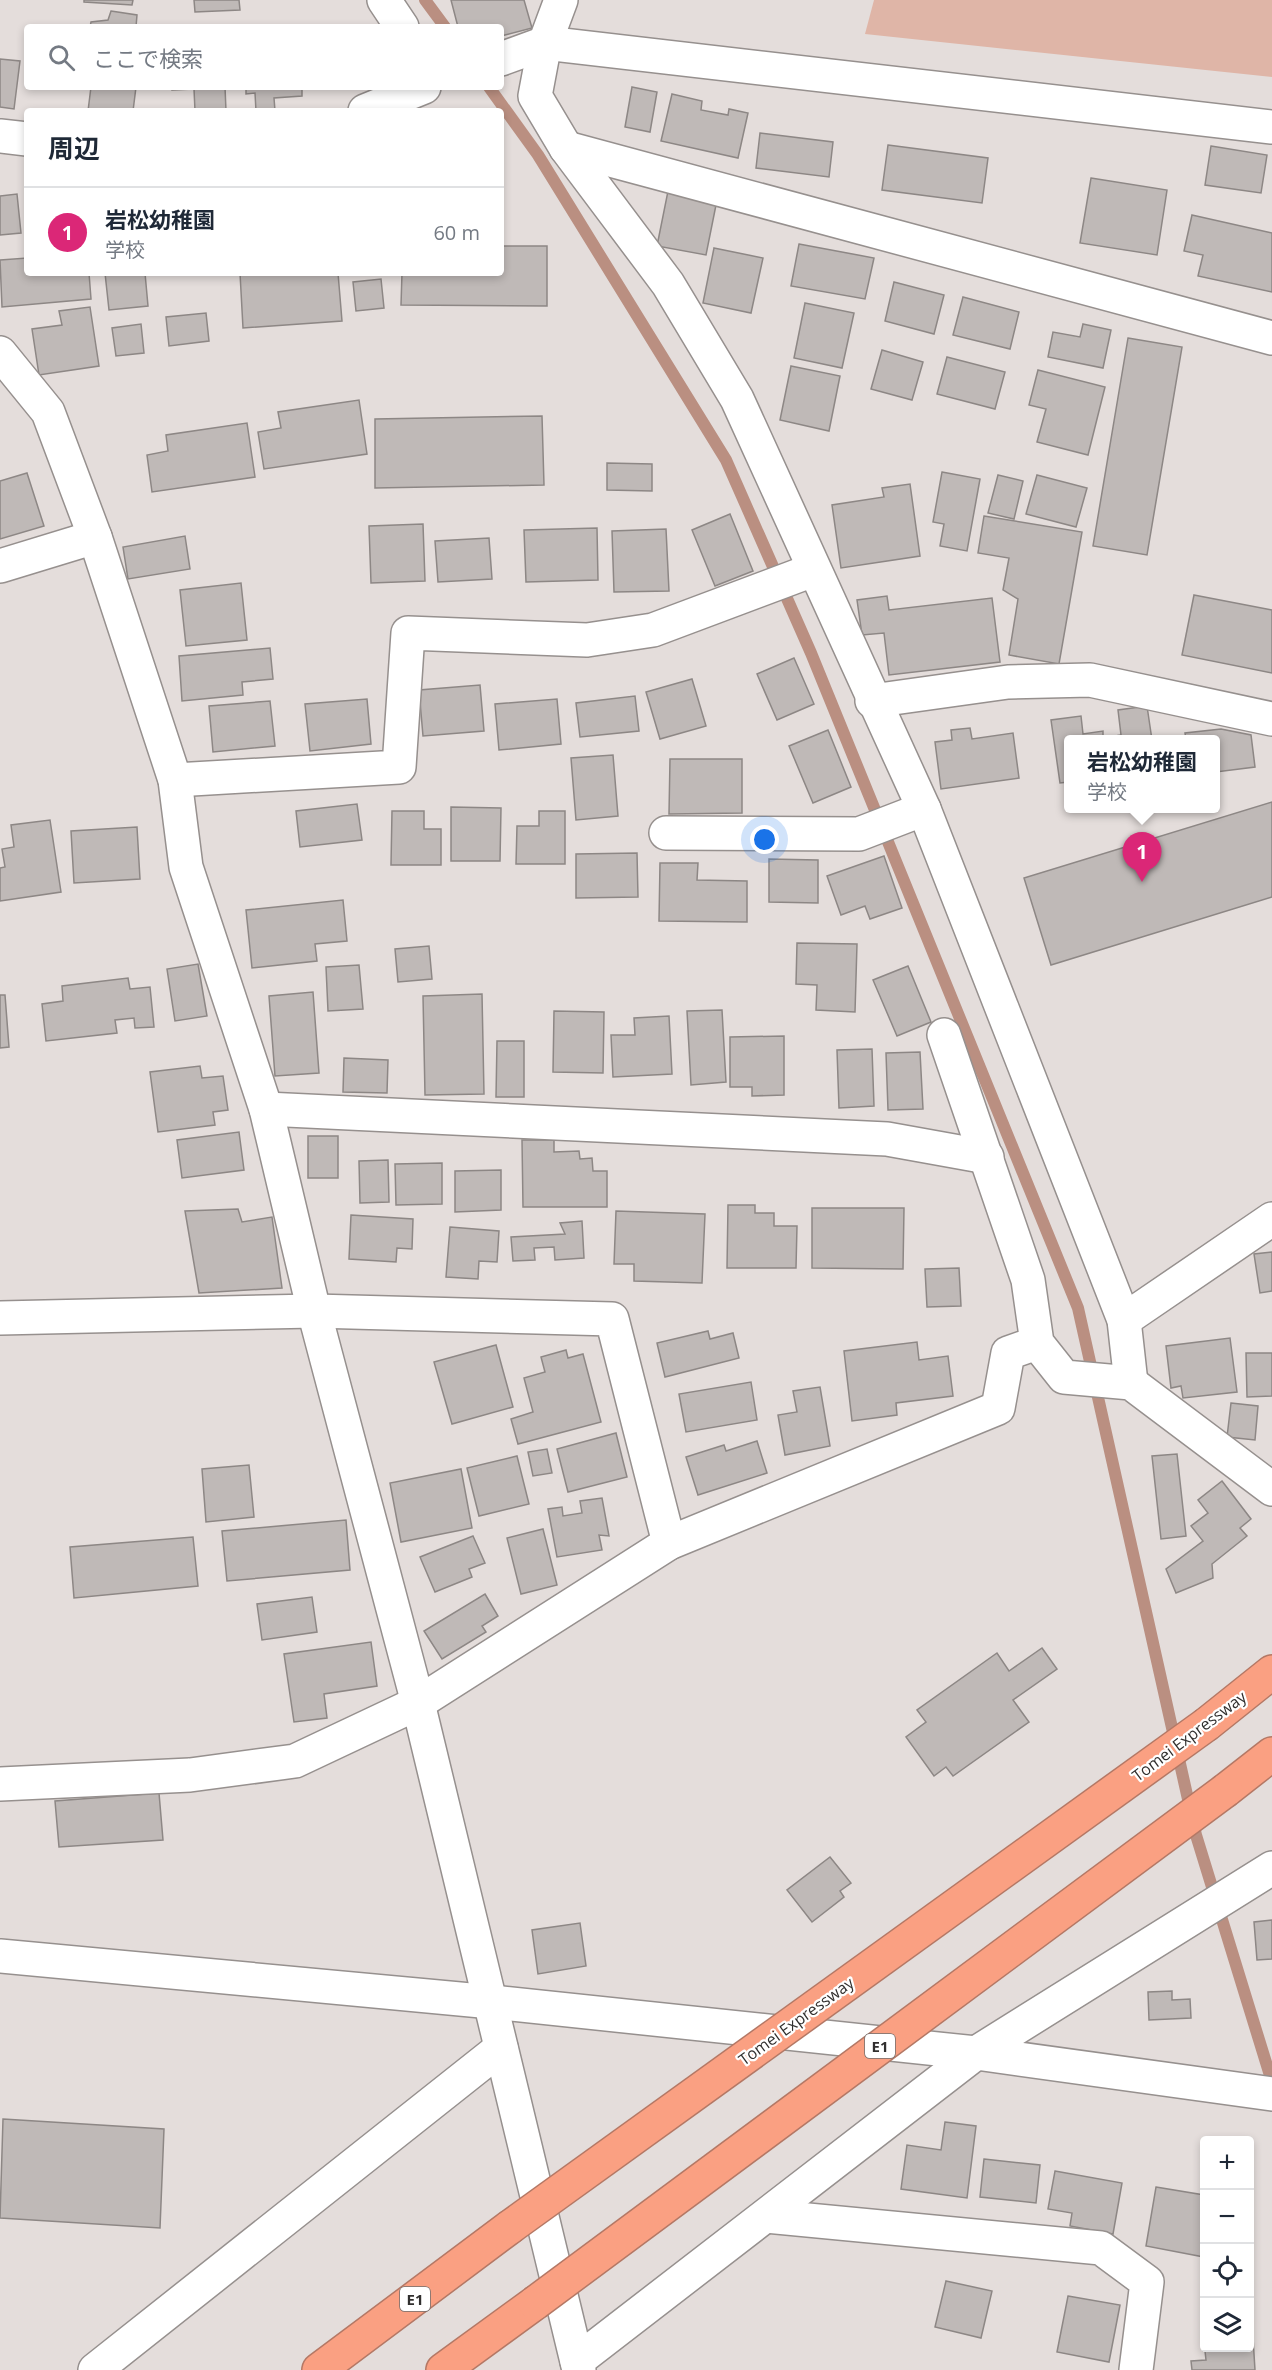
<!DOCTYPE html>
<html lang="ja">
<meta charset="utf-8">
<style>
body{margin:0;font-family:"Open Sans","Noto Sans JP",sans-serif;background:#f2f2f3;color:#1f2937}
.controls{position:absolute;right:18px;bottom:18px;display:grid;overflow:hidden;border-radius:6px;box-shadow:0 3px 9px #0003}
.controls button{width:54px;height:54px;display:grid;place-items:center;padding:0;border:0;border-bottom:2px solid #e0e1e3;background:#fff;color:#1f2937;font:30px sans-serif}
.you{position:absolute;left:765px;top:840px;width:21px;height:21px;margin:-15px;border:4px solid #fff;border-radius:50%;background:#1a73e8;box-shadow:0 0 0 9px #1a73e833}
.badge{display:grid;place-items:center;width:39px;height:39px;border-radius:50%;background:#db2777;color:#fff;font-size:20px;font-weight:700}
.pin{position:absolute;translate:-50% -50px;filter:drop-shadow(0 2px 3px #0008)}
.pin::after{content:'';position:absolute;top:32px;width:21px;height:18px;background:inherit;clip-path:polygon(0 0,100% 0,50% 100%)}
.popup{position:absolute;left:1064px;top:735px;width:156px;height:78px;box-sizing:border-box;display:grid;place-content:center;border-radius:6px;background:#fff;filter:drop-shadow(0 2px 4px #0005);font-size:20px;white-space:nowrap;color:#747a83}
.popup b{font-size:22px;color:#1f2937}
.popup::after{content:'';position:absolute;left:50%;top:100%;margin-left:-12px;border:12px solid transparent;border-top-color:#fff}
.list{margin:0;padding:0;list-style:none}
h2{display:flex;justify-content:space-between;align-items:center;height:78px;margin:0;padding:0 24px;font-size:26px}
h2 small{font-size:20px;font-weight:400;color:#747a83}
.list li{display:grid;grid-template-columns:39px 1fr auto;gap:18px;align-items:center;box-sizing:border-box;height:90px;padding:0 24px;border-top:2px solid #e0e1e3}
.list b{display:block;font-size:22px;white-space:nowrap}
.list p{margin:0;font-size:20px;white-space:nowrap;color:#747a83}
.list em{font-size:20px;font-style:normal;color:#747a83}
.icon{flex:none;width:33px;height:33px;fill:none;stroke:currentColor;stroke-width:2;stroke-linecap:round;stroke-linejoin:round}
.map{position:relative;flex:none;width:1272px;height:2370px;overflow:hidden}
.search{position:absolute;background:#fff;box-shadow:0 3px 9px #0003;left:24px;top:24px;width:480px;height:66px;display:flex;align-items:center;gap:15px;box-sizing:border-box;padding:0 21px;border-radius:6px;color:#747a83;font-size:22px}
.panel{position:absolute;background:#fff;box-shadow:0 3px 9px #0003;left:24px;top:108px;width:480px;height:168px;border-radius:6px}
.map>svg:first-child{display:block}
.green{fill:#dfb5a7}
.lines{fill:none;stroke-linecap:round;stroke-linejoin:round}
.stream{stroke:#ba8f81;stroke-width:12}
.building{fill:#bfb9b7;stroke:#8d8785;stroke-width:1.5}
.street-casing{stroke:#96908e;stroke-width:36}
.secondary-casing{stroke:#96908e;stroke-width:36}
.highway-casing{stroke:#b47865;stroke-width:36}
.street{stroke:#fff;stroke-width:33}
.secondary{stroke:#fff;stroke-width:33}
.highway{stroke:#faa082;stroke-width:33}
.highway-bridge-casing{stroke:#b47865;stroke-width:36;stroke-linecap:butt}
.highway-bridge{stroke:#faa082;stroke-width:33}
.labels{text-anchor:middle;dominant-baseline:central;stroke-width:4.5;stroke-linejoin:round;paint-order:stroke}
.shield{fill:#fff;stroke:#6f6d6d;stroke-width:1.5}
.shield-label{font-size:15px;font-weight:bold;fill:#312f2e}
.street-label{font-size:16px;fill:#312f2e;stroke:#fff}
</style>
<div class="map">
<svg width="1272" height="2370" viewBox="0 0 1272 2370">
<rect width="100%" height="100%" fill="#e4dddb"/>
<!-- green -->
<polygon class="green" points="874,0 1272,0 1272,77 865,34"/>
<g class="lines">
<!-- stream -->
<g class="stream">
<polyline points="425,0 445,27"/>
<polyline points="489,87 538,155 726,460 811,653 1078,1308 1196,1835 1272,2082"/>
</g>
</g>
<!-- building -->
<g class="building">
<polygon points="84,0 133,0 132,5 84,2"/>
<polygon points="194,0 239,0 240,10 195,12"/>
<polygon points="451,0 524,0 532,28 501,36 501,27 458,27"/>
<polygon points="111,11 137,15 136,27 90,27 91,22 108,20"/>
<polygon points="0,59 20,61 14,109 0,107"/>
<polygon points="91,87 136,87 133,111 88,111"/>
<polygon points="172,87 225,87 226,111 195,111 194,89 172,90"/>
<polygon points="246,87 302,87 302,96 274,98 275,111 256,111 255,93 246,94"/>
<polygon points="632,87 657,92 650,132 625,127"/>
<polygon points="672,94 702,101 701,110 728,115 729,109 748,113 738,158 661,141"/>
<polygon points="760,133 833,142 829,177 756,168"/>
<polygon points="888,145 988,158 982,203 882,190"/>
<polygon points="1211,146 1267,155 1261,193 1205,185"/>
<polygon points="1091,178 1167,190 1157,255 1080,243"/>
<polygon points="668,191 717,200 706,255 657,246"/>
<polygon points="17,194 21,233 0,235 0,196"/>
<polygon points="1192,215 1272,233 1272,292 1198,276 1203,255 1184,251"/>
<polygon points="799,244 874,258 865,299 791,286"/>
<polygon points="501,246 547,246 547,306 401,305 402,273 501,273"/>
<polygon points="714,248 763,258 751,313 703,303"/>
<polygon points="27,258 27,273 89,273 91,299 2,307 0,260"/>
<polygon points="105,273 145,273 148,306 109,310"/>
<polygon points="240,273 338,273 342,321 243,328"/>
<polygon points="381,279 384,308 356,311 353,282"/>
<polygon points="894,282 944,295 934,334 885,321"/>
<polygon points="963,297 1019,312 1010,349 953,335"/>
<polygon points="805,303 854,313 842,368 794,358"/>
<polygon points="90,307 99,366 39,375 32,329 62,325 59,311"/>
<polygon points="206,313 209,341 169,346 166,317"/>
<polygon points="141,324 144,353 116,356 112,328"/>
<polygon points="1083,324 1111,330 1103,368 1048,357 1053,332 1080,337"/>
<polygon points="1128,338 1182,347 1147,555 1093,546"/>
<polygon points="882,350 923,362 912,400 871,389"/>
<polygon points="947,357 1005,372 995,409 937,394"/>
<polygon points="791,366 840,376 829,431 780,420"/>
<polygon points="1038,370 1105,387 1088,455 1037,442 1046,409 1029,405"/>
<polygon points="359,400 367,454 264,469 258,432 281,428 278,412"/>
<polygon points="542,416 544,485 375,488 375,419"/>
<polygon points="247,423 255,477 152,492 147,455 168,451 166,435"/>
<polygon points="607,463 652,464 652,491 607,490"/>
<polygon points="942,472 980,479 967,551 940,546 944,524 933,522"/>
<polygon points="27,473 44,526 0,539 0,481"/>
<polygon points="998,475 1023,481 1014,519 988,513"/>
<polygon points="1037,475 1087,488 1076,527 1026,514"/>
<polygon points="910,484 920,556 841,568 832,505 884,497 882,488"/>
<polygon points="730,514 753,571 715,586 692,530"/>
<polygon points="984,516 1082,532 1059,664 1009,655 1018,599 1003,590 1009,558 978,553"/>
<polygon points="423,524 425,581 371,583 369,526"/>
<polygon points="597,528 598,580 526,582 524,530"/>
<polygon points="666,529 669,591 614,592 612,531"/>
<polygon points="185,536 190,569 128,579 123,547"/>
<polygon points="489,538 492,579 438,582 435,541"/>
<polygon points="241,583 247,640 186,646 180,590"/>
<polygon points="1194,595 1272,610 1272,673 1182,655"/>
<polygon points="887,596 889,610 992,598 1000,662 889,675 884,633 862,635 857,600"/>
<polygon points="270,648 273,679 242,682 243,695 182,701 179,656"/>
<polygon points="794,658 814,704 777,720 757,674"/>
<polygon points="692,679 706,726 660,739 646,692"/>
<polygon points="480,685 484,731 423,736 419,690"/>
<polygon points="635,696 639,731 580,737 576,703"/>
<polygon points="367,699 371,744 310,751 305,704"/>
<polygon points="557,699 561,744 499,750 495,704"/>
<polygon points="270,701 275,746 213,752 209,706"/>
<polygon points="1147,706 1152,740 1068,740 1068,782 1060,783 1051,720 1081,716 1083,734 1103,731 1103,738 1121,735 1118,710"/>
<polygon points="970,728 972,739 1013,733 1019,778 941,789 935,742 952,740 951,730"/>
<polygon points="1221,729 1251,735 1255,767 1216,772 1216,740 1186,740 1185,733"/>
<polygon points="828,730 851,787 813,803 789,746"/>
<polygon points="613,755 618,816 576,820 571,758"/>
<polygon points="670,759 742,759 742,813 669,814"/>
<polygon points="1272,802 1272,897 1051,965 1024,878"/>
<polygon points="357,804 362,840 300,847 296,811"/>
<polygon points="451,807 501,808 500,861 451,861"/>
<polygon points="392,811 424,811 424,829 441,829 441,865 391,865"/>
<polygon points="539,811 565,811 565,864 516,864 517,826 539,826"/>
<polygon points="50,820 61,892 0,901 0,868 5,867 2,849 14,847 11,825"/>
<polygon points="137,827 140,879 74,883 71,831"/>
<polygon points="637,853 638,897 576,898 576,854"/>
<polygon points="884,856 902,908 870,919 865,906 841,915 827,876"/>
<polygon points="769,859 818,860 818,903 769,902"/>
<polygon points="660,863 698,863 697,880 747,881 747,922 659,921"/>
<polygon points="343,900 347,941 315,944 317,961 252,968 246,910"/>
<polygon points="797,943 857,944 855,1012 816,1010 817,985 796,984"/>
<polygon points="429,946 432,979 398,982 395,949"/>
<polygon points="198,964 207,1016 175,1021 167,969"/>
<polygon points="359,965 363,1009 328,1011 326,967"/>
<polygon points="908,966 931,1022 897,1036 873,980"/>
<polygon points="128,978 130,989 150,987 154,1027 135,1028 134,1018 115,1020 117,1033 46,1041 42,1004 63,1001 62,986"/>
<polygon points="313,992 319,1073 275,1076 269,996"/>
<polygon points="482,994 484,1094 425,1095 423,996"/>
<polygon points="0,995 5,995 9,1047 0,1048"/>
<polygon points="722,1010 726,1082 691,1085 687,1011"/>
<polygon points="554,1011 604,1012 603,1073 553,1072"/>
<polygon points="669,1016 672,1074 613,1077 611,1035 635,1035 634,1018"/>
<polygon points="784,1036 784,1095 752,1096 752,1087 730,1087 730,1037"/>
<polygon points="497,1041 524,1041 524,1097 496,1097"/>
<polygon points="872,1049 874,1106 839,1108 837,1050"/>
<polygon points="920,1052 923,1109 888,1110 886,1053"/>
<polygon points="344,1058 388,1060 387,1093 343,1092"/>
<polygon points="200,1066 202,1078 223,1076 228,1110 213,1112 215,1125 158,1132 150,1072"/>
<polygon points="239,1132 244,1170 182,1178 177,1140"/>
<rect x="308" y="1136" width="30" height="42"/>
<polygon points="522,1140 554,1140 554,1152 579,1151 580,1159 592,1158 593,1171 607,1171 607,1207 523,1207"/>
<polygon points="388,1160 389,1202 360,1203 359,1161"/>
<polygon points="442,1163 442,1204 396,1205 395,1164"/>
<polygon points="501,1170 501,1210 455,1212 455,1171"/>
<polygon points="728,1205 755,1205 755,1213 774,1213 774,1226 797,1226 796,1268 727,1268"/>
<polygon points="812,1208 904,1208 903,1269 812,1268"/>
<polygon points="238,1209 242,1222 272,1217 282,1288 199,1293 185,1211"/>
<polygon points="616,1211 705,1214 702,1283 634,1281 634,1264 614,1264"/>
<polygon points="351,1215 413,1219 412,1249 397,1248 396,1262 349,1259"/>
<polygon points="582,1221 584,1258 555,1260 554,1247 534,1248 535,1260 513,1261 511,1237 565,1234 560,1223"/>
<polygon points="450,1227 499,1231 497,1262 479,1261 478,1279 446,1277"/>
<polygon points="1272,1252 1272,1291 1260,1293 1254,1254"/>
<polygon points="959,1268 961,1306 927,1307 925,1269"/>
<polygon points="708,1331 710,1339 733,1333 739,1358 665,1377 657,1343"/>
<polygon points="1230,1338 1237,1392 1183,1398 1181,1386 1171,1388 1166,1346"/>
<polygon points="917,1342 919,1360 948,1356 953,1396 896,1403 897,1415 852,1421 844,1351"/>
<polygon points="496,1345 513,1407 452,1424 434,1362"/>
<polygon points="566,1350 568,1358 583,1354 601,1422 518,1444 511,1419 533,1412 524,1378 545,1372 541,1357"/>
<polygon points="1246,1353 1272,1353 1272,1396 1247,1397"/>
<polygon points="751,1382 757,1420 686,1432 679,1394"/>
<polygon points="820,1387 830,1446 785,1455 778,1415 797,1412 793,1391"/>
<polygon points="1231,1403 1258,1406 1255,1440 1227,1437"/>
<polygon points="616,1433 627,1477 568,1492 557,1449"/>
<polygon points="757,1441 767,1473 698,1495 686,1457 724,1445 726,1451"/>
<polygon points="547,1449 552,1473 533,1476 528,1452"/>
<polygon points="1177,1454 1186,1536 1161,1539 1152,1456"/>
<polygon points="517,1456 529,1504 479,1516 467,1468"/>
<polygon points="249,1465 254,1517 206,1522 202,1469"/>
<polygon points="461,1469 472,1528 401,1542 390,1483"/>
<polygon points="1222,1481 1251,1519 1240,1528 1247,1536 1212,1564 1213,1578 1176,1593 1166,1569 1203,1541 1191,1526 1208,1513 1198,1500"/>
<polygon points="602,1498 609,1536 599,1535 602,1550 557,1557 548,1509 562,1507 563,1516 582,1513 580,1501"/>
<polygon points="346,1520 350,1570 227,1581 222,1531"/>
<polygon points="543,1529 557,1585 521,1594 507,1538"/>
<polygon points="473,1536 485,1563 469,1569 472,1577 435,1592 420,1557"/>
<polygon points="193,1537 198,1586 74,1598 70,1547"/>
<polygon points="485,1594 498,1616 482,1626 486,1632 442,1659 424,1631"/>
<polygon points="312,1597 317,1632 262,1640 257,1604"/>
<polygon points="371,1642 377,1686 324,1694 327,1718 294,1722 284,1654"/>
<polygon points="1042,1648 1057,1669 1013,1700 1029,1722 953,1776 946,1767 934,1776 906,1737 926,1722 917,1710 997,1653 1009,1671"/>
<polygon points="159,1793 163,1840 59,1847 55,1801"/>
<polygon points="830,1857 851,1883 840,1891 844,1897 812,1922 787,1890"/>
<polygon points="1272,1920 1272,1959 1257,1960 1254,1922"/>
<polygon points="580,1923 586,1966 538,1974 532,1930"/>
<polygon points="1172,1991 1172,2000 1190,1999 1191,2018 1149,2020 1148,1992"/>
<polygon points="3,2119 164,2129 160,2228 0,2218"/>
<polygon points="945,2122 976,2126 967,2198 901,2189 907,2145 941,2150"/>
<polygon points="984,2159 1040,2165 1036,2203 980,2197"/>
<polygon points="1055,2171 1122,2183 1113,2234 1070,2226 1072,2213 1048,2209"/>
<polygon points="1156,2187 1204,2195 1204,2257 1146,2246"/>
<polygon points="946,2281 992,2291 981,2338 935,2327"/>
<polygon points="1068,2296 1120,2305 1109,2362 1057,2352"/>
<polygon points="1250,2338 1253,2338 1255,2370 1192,2370 1191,2361 1206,2360 1205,2351 1250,2348"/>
</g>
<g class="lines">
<defs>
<g id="street">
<polyline points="384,0 402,27"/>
<polyline points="561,0 545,43 535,96 566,148 668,284 737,399 924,809 1124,1320 1131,1383"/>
<polyline points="501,59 545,43 1272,127"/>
<polyline points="365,111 424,87"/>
<polyline points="0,136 27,139"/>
<polyline points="566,148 1272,338"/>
<polyline points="0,353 48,412 95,537 175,780 186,867 266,1109 314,1311 418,1703 579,2370"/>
<polyline points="0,566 95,537"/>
<polyline points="872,701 1008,682 1090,680 1272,719"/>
<polyline points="175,780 399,767 408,633 587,640 653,630 813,570"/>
<polyline points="666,833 859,834 924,809"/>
<polyline points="944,1035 1028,1280 1037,1343 1064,1377 1131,1383 1272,1489"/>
<polyline points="266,1109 887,1139 987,1157"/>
<polyline points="0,1318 314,1311 612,1319 669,1543"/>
<polyline points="1124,1320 1272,1219"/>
<polyline points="0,1784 190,1775 295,1761 418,1703 669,1543 998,1408 1008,1353 1037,1343"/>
<polyline points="766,2216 1101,2248 1147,2282 1136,2370"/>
<polyline points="577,2361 976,2053 1272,1868"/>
<polyline points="95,2370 501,2048"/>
</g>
<polyline id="secondary" points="0,1956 492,2002 976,2053 1272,2094"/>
<g id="highway">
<polyline points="1207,1724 1272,1672"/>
<polyline points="1226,1790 1272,1754"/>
<polyline points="319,2370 510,2227"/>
<polyline points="443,2370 535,2303"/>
</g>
</defs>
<!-- street casing -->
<use href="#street" class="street-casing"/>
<!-- secondary casing -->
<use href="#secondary" class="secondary-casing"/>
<!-- highway casing -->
<use href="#highway" class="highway-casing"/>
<!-- street -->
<use href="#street" class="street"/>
<!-- secondary -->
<use href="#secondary" class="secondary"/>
<!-- highway -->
<use href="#highway" class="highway"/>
<defs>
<g id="highway-bridge">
<polyline points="510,2227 1207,1724"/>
<polyline points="535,2303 1226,1790"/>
</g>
</defs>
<!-- highway-bridge casing -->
<use href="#highway-bridge" class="highway-bridge-casing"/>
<!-- highway-bridge -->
<use href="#highway-bridge" class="highway-bridge"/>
</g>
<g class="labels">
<!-- shield labels -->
<g class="shield">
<rect x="865" y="2034" width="30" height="24" rx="4.5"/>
<rect x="400" y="2287" width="30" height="24" rx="4.5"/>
</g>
<g class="shield-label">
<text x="880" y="2046">E1</text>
<text x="415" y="2299">E1</text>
</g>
<!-- street labels -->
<g class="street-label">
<text transform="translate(1189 1736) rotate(-37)">Tomei Expressway</text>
<text transform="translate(796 2021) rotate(-36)">Tomei Expressway</text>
</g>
</g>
</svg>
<div class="controls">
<button>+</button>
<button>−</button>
<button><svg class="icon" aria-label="locate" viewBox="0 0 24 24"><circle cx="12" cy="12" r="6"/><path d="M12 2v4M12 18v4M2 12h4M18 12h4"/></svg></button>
<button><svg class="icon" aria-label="layers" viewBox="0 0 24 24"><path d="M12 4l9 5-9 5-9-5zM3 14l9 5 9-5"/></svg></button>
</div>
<div class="you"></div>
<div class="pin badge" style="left:1142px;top:882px">1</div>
<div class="popup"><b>岩松幼稚園</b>学校</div>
<div class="search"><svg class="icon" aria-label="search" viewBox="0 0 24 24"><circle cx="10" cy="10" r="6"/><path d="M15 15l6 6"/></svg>ここで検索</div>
<section class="panel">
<h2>周辺<small></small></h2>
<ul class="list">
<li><span class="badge">1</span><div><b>岩松幼稚園</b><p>学校</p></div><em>60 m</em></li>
</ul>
</section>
</div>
